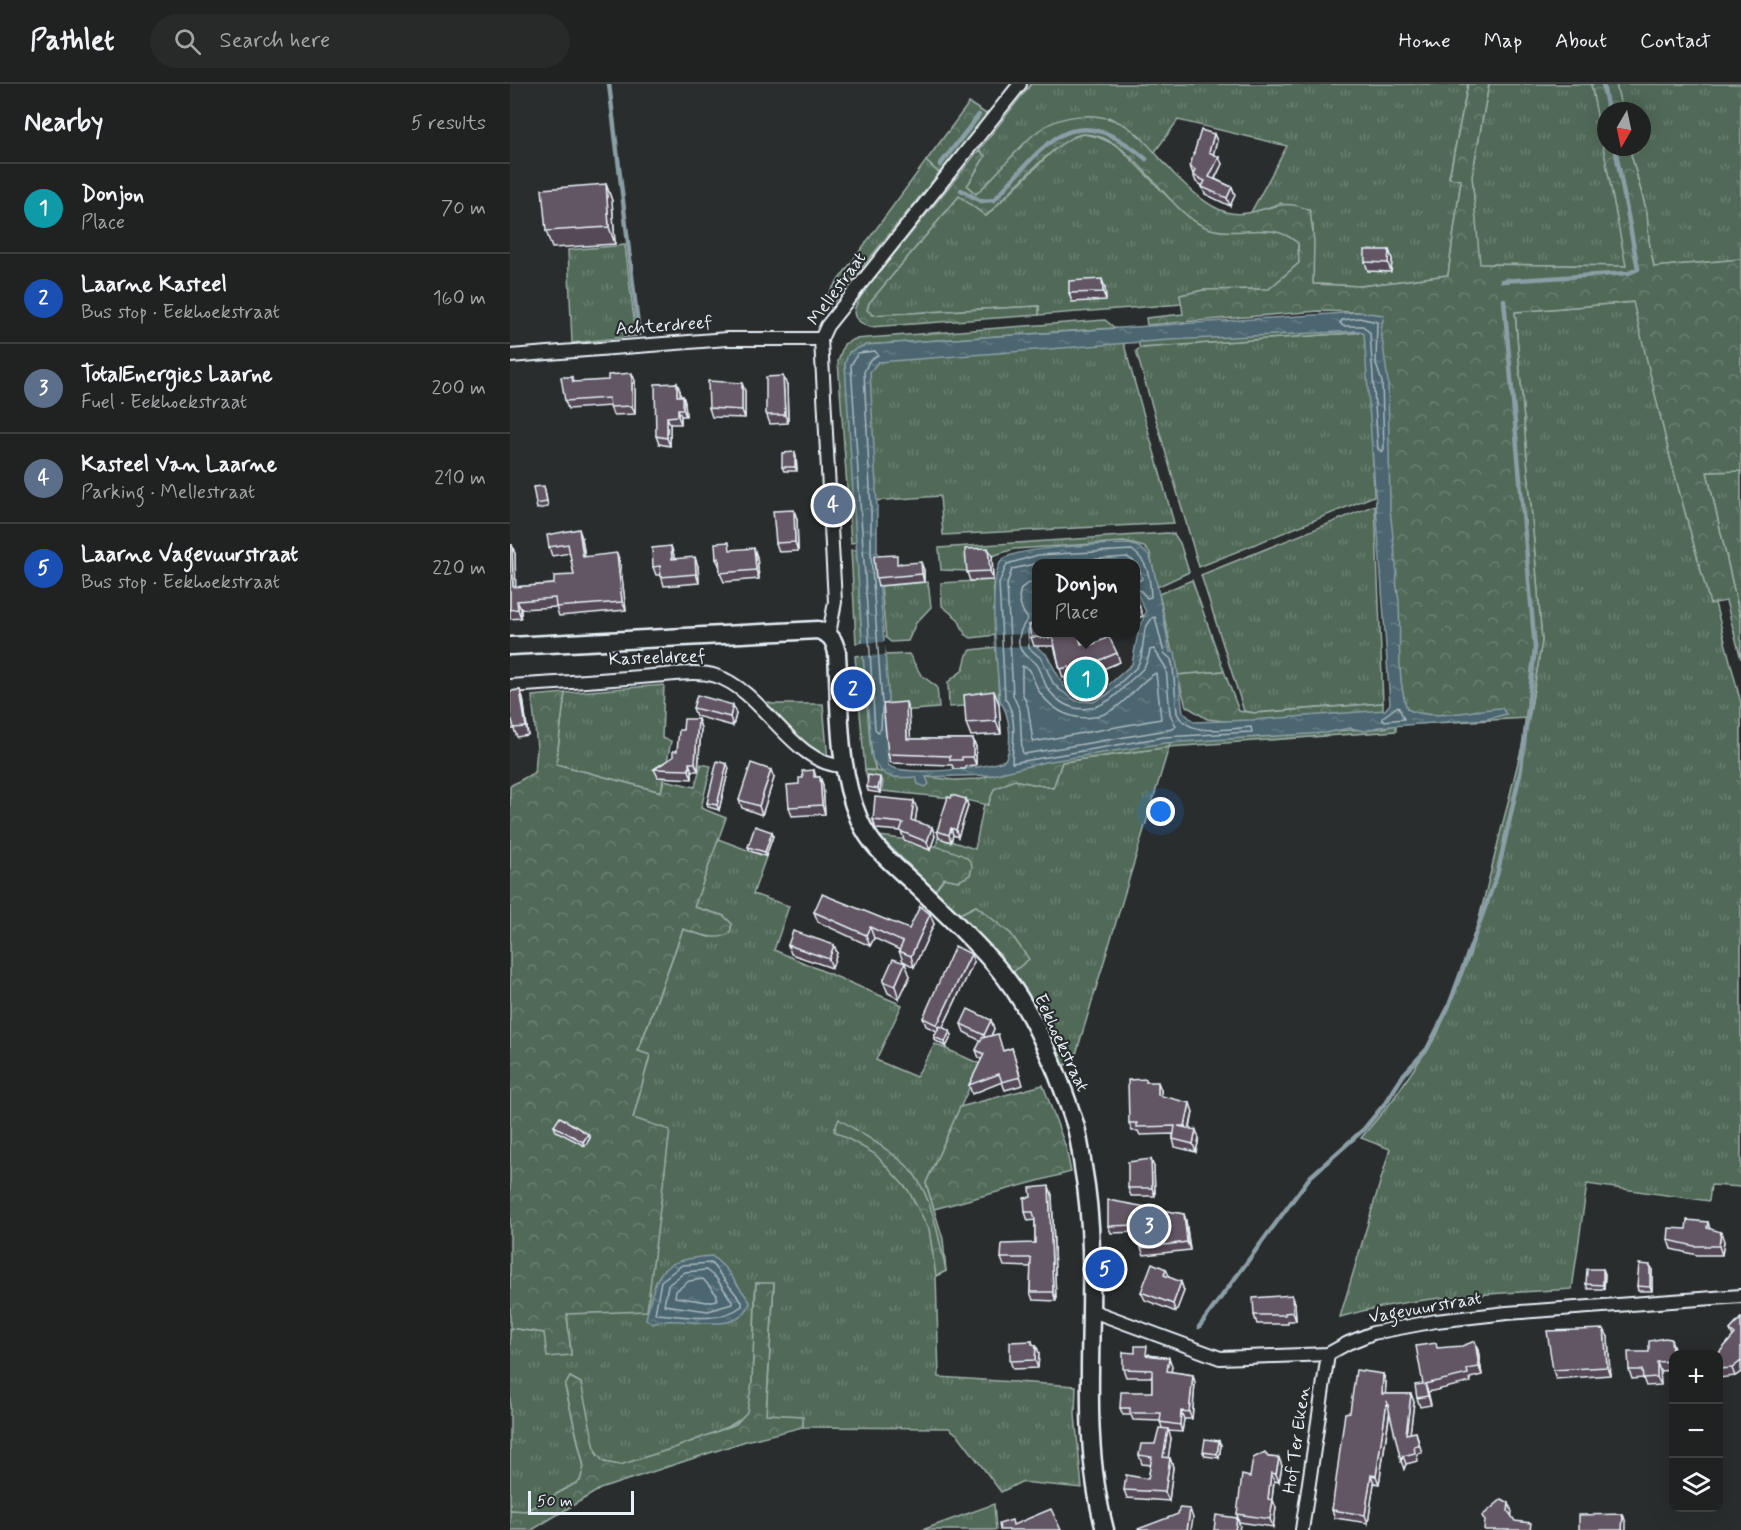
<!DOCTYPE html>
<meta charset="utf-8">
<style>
body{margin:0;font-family:Mynerve,sans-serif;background:#282a2a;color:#f1f3f6}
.controls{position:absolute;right:18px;bottom:18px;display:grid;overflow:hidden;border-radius:12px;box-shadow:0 6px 24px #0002}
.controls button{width:54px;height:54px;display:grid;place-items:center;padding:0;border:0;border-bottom:2px solid #3d3f40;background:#202222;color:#f1f3f6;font:30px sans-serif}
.compass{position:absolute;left:1087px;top:18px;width:54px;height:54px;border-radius:50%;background:#202222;box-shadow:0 6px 24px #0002;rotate:189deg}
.scale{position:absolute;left:18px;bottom:15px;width:106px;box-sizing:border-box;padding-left:6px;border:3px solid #e8f1f8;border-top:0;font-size:16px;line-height:21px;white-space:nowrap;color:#e8f1f8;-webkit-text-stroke:4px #2a2d2e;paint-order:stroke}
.you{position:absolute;left:651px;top:728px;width:21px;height:21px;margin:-15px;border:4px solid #fff;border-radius:50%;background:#1a73e8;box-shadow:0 0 0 9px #1a73e833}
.badge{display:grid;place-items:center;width:39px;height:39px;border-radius:50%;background:#ffd166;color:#fff;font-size:20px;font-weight:700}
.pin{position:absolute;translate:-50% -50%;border:3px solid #fff;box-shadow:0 2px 6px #0006}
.popup{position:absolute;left:522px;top:475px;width:108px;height:78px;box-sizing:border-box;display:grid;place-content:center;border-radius:12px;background:#202222;filter:drop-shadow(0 2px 4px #0005);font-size:20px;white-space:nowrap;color:#a2a4a5}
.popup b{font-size:22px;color:#f1f3f6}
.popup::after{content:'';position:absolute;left:50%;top:100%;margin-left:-12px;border:12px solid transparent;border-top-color:#202222}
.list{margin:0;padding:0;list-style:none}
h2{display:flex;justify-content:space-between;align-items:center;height:78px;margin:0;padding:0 24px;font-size:26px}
h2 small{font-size:20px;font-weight:400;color:#a2a4a5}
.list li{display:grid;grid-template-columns:39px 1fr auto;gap:18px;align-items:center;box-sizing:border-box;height:90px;padding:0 24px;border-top:2px solid #3d3f40}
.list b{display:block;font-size:22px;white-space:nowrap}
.list p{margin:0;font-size:20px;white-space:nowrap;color:#a2a4a5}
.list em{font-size:20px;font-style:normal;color:#a2a4a5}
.icon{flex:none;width:33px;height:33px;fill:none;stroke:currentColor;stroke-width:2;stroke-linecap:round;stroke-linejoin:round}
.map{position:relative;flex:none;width:1231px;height:1446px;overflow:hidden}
header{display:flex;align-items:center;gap:36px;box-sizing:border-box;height:84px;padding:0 30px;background:#202222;border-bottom:2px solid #3d3f40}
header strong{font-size:28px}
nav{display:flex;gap:33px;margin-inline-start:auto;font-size:21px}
.search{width:420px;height:54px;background:#282a2a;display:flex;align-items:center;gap:15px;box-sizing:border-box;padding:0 21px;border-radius:33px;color:#a2a4a5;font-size:22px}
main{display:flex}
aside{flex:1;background:#202222}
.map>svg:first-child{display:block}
.grass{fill:url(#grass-tufts);stroke:#9caea8;stroke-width:1.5}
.forest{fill:url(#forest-crowns);stroke:#9caea8;stroke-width:1.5}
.water{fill:url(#water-ripples);stroke:#8a9ea6;stroke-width:1.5;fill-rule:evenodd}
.pier{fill:#2a2d2e}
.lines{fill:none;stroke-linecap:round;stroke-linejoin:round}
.shore{stroke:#a9b9c1;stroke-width:1.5}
.stream{stroke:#8a9ea6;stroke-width:4.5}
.street-casing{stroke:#e8f1f8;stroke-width:16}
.secondary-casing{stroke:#e8f1f8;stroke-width:21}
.street{stroke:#2a2d2e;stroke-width:12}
.secondary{stroke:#2a2d2e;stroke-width:16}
.wall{fill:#544a56;stroke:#e8f1f8;stroke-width:1.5}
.shaded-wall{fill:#453c46;stroke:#e8f1f8;stroke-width:1.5}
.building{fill:#625664;stroke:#e8f1f8;stroke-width:1.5}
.labels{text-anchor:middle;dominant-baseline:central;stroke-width:4.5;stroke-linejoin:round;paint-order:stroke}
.street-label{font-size:18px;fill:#e8f1f8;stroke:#2a2d2e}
</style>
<header>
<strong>Pathlet</strong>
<div class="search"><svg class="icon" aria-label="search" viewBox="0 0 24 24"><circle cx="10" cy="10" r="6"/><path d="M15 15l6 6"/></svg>Search here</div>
<nav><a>Home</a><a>Map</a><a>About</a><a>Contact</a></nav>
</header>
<main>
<aside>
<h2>Nearby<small>5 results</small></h2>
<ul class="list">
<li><span class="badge" style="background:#0f9aa8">1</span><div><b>Donjon</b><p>Place</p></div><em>70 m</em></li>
<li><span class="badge" style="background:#1a4fb4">2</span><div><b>Laarne Kasteel</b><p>Bus stop · Eekhoekstraat</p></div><em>160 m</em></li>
<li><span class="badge" style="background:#5c6f8a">3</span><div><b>TotalEnergies Laarne</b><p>Fuel · Eekhoekstraat</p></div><em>200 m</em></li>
<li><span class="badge" style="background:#5c6f8a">4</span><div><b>Kasteel Van Laarne</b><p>Parking · Mellestraat</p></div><em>210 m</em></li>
<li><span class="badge" style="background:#1a4fb4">5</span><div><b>Laarne Vagevuurstraat</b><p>Bus stop · Eekhoekstraat</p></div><em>220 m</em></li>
</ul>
</aside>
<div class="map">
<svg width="1231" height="1446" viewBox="0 0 1231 1446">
<defs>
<pattern id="grass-tufts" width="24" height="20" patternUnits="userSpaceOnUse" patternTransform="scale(1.5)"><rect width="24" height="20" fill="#516a58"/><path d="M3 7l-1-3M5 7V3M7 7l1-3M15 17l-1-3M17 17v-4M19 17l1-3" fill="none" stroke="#6a8071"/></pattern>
<pattern id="forest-crowns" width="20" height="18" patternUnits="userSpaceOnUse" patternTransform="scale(1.5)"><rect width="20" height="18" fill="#516a58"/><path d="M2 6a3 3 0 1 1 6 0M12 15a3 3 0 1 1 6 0" fill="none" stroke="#6a8071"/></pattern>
<pattern id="water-ripples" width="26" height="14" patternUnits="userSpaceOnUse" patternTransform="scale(1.5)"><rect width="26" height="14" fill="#4b666f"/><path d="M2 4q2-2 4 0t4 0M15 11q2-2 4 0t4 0" fill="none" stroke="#657c84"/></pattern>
</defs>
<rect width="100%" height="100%" fill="#2a2d2e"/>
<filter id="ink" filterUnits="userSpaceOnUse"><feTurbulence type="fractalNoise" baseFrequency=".0167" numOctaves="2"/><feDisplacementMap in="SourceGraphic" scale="12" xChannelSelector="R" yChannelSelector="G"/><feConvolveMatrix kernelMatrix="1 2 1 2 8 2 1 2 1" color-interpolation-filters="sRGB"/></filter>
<g filter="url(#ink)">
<!-- grass -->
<g class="grass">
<polygon points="521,0 958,0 939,93 951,95 938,191 851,202 803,200 803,141 771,119 740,130 777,62 668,36 644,69 628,50 599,33 493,84 466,110 457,102 475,72 469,66"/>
<polygon points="979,0 1081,0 1117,182 969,180 962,92"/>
<polygon points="1106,0 1231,0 1231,175 1144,183 1139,157 1137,129 1119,63 1132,63 1132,27 1112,27"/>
<polygon points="573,50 588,53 608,62 660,115 746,146 775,148 788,159 789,179 759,205 694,206 670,211 672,220 529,231 529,222 363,231 357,226 359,219 449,112 476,132 554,56"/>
<polygon points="416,77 429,89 320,223 313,217"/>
<polygon points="115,161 126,252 62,259 58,166"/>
<path d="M1124 218 1160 373 1200 519H1205L1231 619V1103L1201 1101 1199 1117 1077 1100 1062 1205C985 1210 905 1211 830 1233L880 1065 851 1054 882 1017 927 951 960 871 1019 634 1032 557 1005 228Z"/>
<polygon points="595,236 605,244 356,261 335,279 348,458 341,459 328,277 334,260 345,255"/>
<polygon points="855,248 858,250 864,412 689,483 626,267 630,264"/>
<polygon points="613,257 664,439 433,451 430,412 363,417 356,284 363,276"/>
<polygon points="1231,387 1231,537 1197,388"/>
<polygon points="865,421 873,619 745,629 734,627 691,491"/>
<polygon points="657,449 664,450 670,459 679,488 647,503 640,469 634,463 614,458 504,465 482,472 459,487 431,486 429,464"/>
<polygon points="341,466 347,466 352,559 346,559"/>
<polygon points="483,496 486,551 461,554 455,550 448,535 432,522 431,499"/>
<polygon points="682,496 714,587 667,591 649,510"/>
<polygon points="418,498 421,523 406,539 398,557 381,558 376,554 371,502"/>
<polygon points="487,563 489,620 439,623 438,598 453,586 457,571 461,566"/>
<polygon points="399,570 411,591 427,603 429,624 378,628 375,571"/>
<polygon points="353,571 361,670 366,686 355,686 345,572"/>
<polygon points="154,601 152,654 161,657 151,708 46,680 55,609"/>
<polygon points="886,641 886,647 659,663 563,980 552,981 503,888 518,875 501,850 466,822 450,830 425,806 434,794 449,797 449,770 426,764 428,753 465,765 474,720 478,721 483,705 504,696 543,704 552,678 658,663 660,657 874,644"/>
<path d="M208 755 256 773 243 810 279 822 264 866 392 921 366 976 406 993 425 960 470 980 416 1099 433 1155 436 1187 426 1192 429 1293 566 1302 565 1331 572 1404 511 1398 491 1408 449 1352 439 1344 293 1343 292 1332 256 1331 264 1200 246 1199C243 1222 246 1316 236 1330 225 1345 130 1379 110 1381 106 1381 96 1379 93 1377 78 1365 73 1317 71 1299L60 1293 55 1302 74 1383 70 1397 16 1427 0 1426V1244L35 1249 61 1270 57 1230 123 1034 140 971 128 968 173 845 199 853 214 832 184 823Z"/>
<polygon points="484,1420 486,1446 412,1446"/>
</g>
<!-- forest -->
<g class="forest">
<path d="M958 0H979L962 92 970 180 1116 182 1081 0H1106L1112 27H1096V63H1119L1137 129 1139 157 1144 183 1231 175V387L1197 388 1231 537V575L1216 517 1200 520 1160 373 1123 218 1005 228 1032 557 1019 634 886 641 870 264 849 228 809 227 637 241 636 234 673 230 670 211 694 206 759 205 789 179 788 159C759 134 727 156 695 143 673 133 657 111 641 94 624 75 601 49 573 50 550 51 495 114 476 132L449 112 359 219 357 226 363 231 529 222V231L360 243C333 233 346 220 358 202L469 66 475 72 457 102 466 110C486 92 503 69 523 51 552 26 600 25 628 51 641 62 652 78 665 91 680 105 696 122 716 128 747 137 769 108 800 127L804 157 803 200 851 202 938 191 951 96 939 94Z"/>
<polygon points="459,19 478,31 429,89 416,77"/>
<polygon points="850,245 855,248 630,264 627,256"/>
<polygon points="714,587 729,627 745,629 873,619 873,629 730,639 697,635 676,622 667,591"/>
<path d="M55 609 46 680 151 708 154 696 185 703 191 680 201 682 191 724 216 734 184 823 214 832 222 840 220 849C207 858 188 850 173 845L128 967 140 971 123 1034 160 1046 137 1227 57 1230 61 1271 37 1273 34 1249 0 1244V702L25 688 27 664 22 612Z"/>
<polygon points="242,612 262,620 313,620 318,677 301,668"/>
<polygon points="660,657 659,663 552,678 543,704 504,696 484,705 478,721 452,715 372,707 373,697 357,695 355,686 444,696 468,695 563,668"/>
<path d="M369 752C387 754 450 764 460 777 464 782 461 786 460 791L449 797 434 794 425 806Z"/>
<polygon points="466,822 501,850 519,875 503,888 450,830"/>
<polygon points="533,1001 556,1064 561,1088 424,1125 416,1099 450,1023"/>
<path d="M329 1035C348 1048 392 1072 404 1090 423 1117 429 1155 436 1187L426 1192 419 1145 398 1106 365 1070 324 1047Z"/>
<polygon points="246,1199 264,1199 256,1330 293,1332 293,1343 236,1357 90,1405 22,1446 0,1446 0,1426 16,1427 70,1397 74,1383 55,1302 60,1293 71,1299 86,1369 94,1378 110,1381 167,1363 226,1340 237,1328 242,1298"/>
</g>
<!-- water -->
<g class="water">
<path d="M849 228 874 231 871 246 878 298 880 425 887 490C885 501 888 507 889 518 891 553 886 591 897 625 923 638 963 625 992 624L996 630 977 635 868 643 855 647 840 644 815 649 655 659 535 678 483 691 416 693 419 700 415 703 408 700 406 693C384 694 373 696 362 674L353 571 335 279 339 268 356 261ZM849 247 854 250 880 620 875 626 742 636 684 638 673 628 665 568H660C657 554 644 477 639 471 634 465 625 461 618 460 598 460 503 463 492 476 476 494 488 589 490 617 500 630 503 661 495 676 478 685 392 693 378 681V607L367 471V423L360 288 368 278 659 256ZM526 480H626V507L636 528 629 544 622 580 593 606 582 612H568L554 602 536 570 524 561 526 524 522 519 526 509Z"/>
<path d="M202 1172 216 1185 240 1218C229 1257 168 1228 143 1240L136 1235C147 1186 149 1176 202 1172Z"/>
</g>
<!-- pier -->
<g class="pier">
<polygon points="522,550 524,562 487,563 486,551"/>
<polygon points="375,558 375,571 350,572 349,559"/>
</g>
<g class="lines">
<!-- shore -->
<g class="shore">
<polygon points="849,234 867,238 866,280 872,298 874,365 872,368 868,365 860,249 853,242 833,242 830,239 832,236"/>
<path d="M526 498C502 500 508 522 518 535 510 544 503 561 516 572 521 576 526 577 529 584 533 591 533 598 538 605 561 636 593 627 615 602 628 587 636 589 640 566L644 565 656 584 660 630 666 642 663 645 514 670 512 667 510 627 503 611 497 501 502 485 529 479 617 473 628 480 632 495 626 498"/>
<path d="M518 545 519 564 532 575 543 599 550 606 566 617 583 618 597 611 627 583 631 574 635 545 642 534 645 533 654 569 661 575 663 583 667 629C678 654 719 644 741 643L742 648 654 653 502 679C503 657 508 634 495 614L489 499 497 480 528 471 622 466C639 478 640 494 641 513L637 514 631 507 626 505"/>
<path d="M512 582 519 585C524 593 525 603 531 610 554 640 589 641 615 616 624 608 636 593 646 589L651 635 523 658 518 623 512 608Z"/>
<polyline points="372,619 361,472 361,424 354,288 359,277 368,271 365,267 348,269 341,281 365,645 368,648 371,645 372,624"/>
<polygon points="888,622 894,635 873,637 873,633"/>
<path d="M201 1179 232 1218V1222C207 1241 173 1231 145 1230L151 1197 172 1181Z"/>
<polygon points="196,1186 206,1194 222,1217 222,1220 198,1227 154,1221 158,1201 175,1188"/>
<polygon points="193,1195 207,1211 207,1216 197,1218 165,1213 166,1207 179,1197"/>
</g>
<!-- stream -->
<g class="stream">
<polyline points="99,0 129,250"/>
<polyline points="1093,0 1098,27"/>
<polyline points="430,81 469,31"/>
<path d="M451 106 471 117 484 116C536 60 562 12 636 75"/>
<polyline points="992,197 1119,189 1128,185 1105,63"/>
<polyline points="689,1243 800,1093 854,1045 877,1017 894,990 917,965 938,924 987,791 1011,685 1025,564 994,216"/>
</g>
<defs>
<g id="street">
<polyline points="0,272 217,255 311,255"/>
<polyline points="319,550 325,518 311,255 317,242 510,0"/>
<path d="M0 602C47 599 95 596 142 592 161 591 188 586 206 592 254 607 283 682 334 682"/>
<polyline points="580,1226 710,1274 818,1270 838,1259 863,1249 926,1237 997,1229 1231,1212"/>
<polyline points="792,1446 818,1270"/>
</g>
<path id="secondary" d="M0 562 308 546C321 551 324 555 327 569 330 623 327 684 349 735 361 764 385 782 408 803 434 828 462 854 486 882 522 923 548 988 565 1040 569 1053 571 1069 573 1083 595 1203 563 1327 595 1446"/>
</defs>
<!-- street casing -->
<use href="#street" class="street-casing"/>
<!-- secondary casing -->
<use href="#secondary" class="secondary-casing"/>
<!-- street -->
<use href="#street" class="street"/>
<!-- secondary -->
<use href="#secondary" class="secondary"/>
</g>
<!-- wall -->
<g class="wall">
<polygon points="704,50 707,57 703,70 712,80 705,95 722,103 725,111 720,122 695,110 692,103 693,102 686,98 680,82"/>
<polygon points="96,100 102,117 105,160 42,164 36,147"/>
<polygon points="879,166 882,175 881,188 858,187 855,178"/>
<polygon points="595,204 596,216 562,218 559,209"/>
<polygon points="62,293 64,298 125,297 125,330 103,331 100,322 58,325 55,317"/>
<polygon points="167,299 170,307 170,312 173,312 175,319 176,332 171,332 171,340 160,340 160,362 149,360 146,352"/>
<polygon points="277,301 278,339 260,340 256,329"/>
<polygon points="235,307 235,334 202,333 199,324"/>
<polygon points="285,368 286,373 287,387 274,387 272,383"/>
<polygon points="35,406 38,423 27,425 26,420"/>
<polygon points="287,435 288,467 269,468 266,459"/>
<polygon points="72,454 75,473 110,478 116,526 49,532 46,523 11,525 11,534 0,535 0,461 2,461 5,470 5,503 44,500 64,491 60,469 42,472 39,463"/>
<polygon points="161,462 164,475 188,482 189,499 154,502 151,491 146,491 143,483"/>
<polygon points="222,466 247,473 249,495 214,498 210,489 210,483 206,475"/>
<polygon points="482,472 483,496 460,497 457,488"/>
<polygon points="390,479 414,486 414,498 368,502 366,494"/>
<polygon points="626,514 633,532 626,535"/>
<polygon points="526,549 569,549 572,560 607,569 610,578 586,588 590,600 566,606 561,592 553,594 550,585 544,562 524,562 521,553"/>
<polygon points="10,606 13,614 18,651 7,653 4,645 0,645 0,607"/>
<polygon points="489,620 491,650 461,652 456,639"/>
<polygon points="223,621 226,630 223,642 186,632 183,624"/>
<polygon points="399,627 400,655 463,655 466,663 466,681 455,682 455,685 444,685 442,681 381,679 378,670"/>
<polygon points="188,635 191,644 188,687 182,687 182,695 148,693 144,685 163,673 167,667 173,646"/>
<polygon points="219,684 209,726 198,723 197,719"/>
<polygon points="304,686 306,693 310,693 313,701 315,730 282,732 279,723 289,700 293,694"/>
<polygon points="264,694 252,731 232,724 229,716"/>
<polygon points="371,697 370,709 358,707 357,703"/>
<polygon points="456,715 458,722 448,753 443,751 441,758 429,754 427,747"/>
<polygon points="407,725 405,738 422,743 425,752 420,766 394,756 391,747 366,745 363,736"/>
<polygon points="262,748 263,752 256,772 240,767 238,763"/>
<polygon points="304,828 399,845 424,840 404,883 393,877 389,867 390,866 364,854 360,862 308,838"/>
<polygon points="278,861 324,861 327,869 322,884 281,870"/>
<polygon points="461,870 464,878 433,943 442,951 436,963 426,957 424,953 427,947 416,942 413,934"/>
<polygon points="400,892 389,915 378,909 373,897"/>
<polygon points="481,936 484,945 481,952 493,967 502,964 513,1001 495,1006 492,998 462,1010 459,1001 472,976 469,974 466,966 471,957 454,948 451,940"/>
<polygon points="637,998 651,1006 651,1012 683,1028 680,1045 689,1054 686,1068 665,1063 663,1055 663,1050 630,1051 628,1047 622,1047 619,1039"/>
<polygon points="44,1042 78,1050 80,1054 75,1062 46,1047"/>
<polygon points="644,1083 645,1112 621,1112 618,1104"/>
<polygon points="542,1111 546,1217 523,1216 520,1208 521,1183 494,1182 491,1174 525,1159 525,1136 518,1137 515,1128"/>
<polygon points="674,1130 676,1137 680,1166 634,1171 631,1164 629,1148 601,1149 598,1142"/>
<polygon points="1198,1138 1200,1145 1214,1157 1212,1171 1187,1171 1161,1165 1158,1156 1176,1145"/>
<polygon points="1093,1185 1095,1190 1094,1205 1078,1205 1076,1200"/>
<polygon points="1142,1185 1142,1207 1128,1207 1127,1202"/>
<polygon points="659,1194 671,1198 674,1207 666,1228 635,1216 631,1208"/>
<polygon points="782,1211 785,1219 786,1237 778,1237 778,1240 747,1240 744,1231"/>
<polygon points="1231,1234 1231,1288 1225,1292 1209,1294 1208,1270 1223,1253 1220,1246"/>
<polygon points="1098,1253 1100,1291 1046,1295 1043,1286"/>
<polygon points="522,1257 523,1261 526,1261 529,1269 528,1284 503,1285 500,1277"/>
<polygon points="928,1264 968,1266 972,1291 960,1294 961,1298 918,1308 921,1321 910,1323 907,1314"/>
<polygon points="1164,1264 1164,1286 1150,1287 1151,1301 1136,1302 1133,1294 1122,1295 1119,1286 1139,1268"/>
<polygon points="639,1270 639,1271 659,1274 662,1282 661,1288 683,1291 685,1299 682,1335 674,1335 672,1348 658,1347 661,1354 658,1374 660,1374 663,1383 659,1417 617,1414 614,1406 638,1395 641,1381 632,1380 629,1371 645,1360 652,1344 650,1337 623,1336 621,1331 613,1331 610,1324 642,1308 642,1293 616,1293 613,1285"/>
<polygon points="873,1290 876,1298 875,1310 901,1310 904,1318 900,1349 906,1348 912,1369 907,1370 908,1377 896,1380 894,1385 880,1328 869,1400 864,1399 858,1439 825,1434 822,1426 840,1328"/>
<polygon points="709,1357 711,1361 709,1374 695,1372 693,1368"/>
<polygon points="758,1373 769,1374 772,1382 769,1398 764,1397 762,1416 766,1424 763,1443 729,1438 727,1430 740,1393"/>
</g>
<!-- shaded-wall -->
<g class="shaded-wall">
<polygon points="704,50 707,57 702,75 699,68"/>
<polygon points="709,73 712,80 702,100 699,93"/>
<polygon points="96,100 102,117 105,160 99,143"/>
<polygon points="722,103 725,111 720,122 717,114"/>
<polygon points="879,166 882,175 881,188 878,179"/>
<polygon points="592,195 595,204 596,216 593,208"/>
<polygon points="122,289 125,297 125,330 122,322"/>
<polygon points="273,292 277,301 278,339 275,331"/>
<polygon points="167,299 170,307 170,320 167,312"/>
<polygon points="232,299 235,307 235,334 232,326"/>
<polygon points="173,312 175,319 176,332 173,325"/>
<polygon points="168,325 171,332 171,340 168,332"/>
<polygon points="157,333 160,340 160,362 157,354"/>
<polygon points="285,368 286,373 287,387 285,383"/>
<polygon points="284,426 287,435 288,467 285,458"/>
<polygon points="69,445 72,454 76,482 73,473"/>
<polygon points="2,461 5,470 6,512 3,503"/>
<polygon points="161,462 164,471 165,483 162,475"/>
<polygon points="244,464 247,473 249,495 246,486"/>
<polygon points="478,464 482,472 483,496 480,487"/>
<polygon points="107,469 110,478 116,526 112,518"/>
<polygon points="185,473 188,482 189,499 186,490"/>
<polygon points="411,478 414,486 414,498 412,490"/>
<polygon points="7,517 11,525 11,534 8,525"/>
<polygon points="10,606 13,614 18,651 16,643"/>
<polygon points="484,607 489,620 491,650 486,637"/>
<polygon points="396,618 399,627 401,664 397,655"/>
<polygon points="223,621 226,630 223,642 220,633"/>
<polygon points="188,635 191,644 188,687 185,679"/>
<polygon points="463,655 466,663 466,681 463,673"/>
<polygon points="179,679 182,687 182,695 179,686"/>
<polygon points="217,680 219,684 209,726 207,721"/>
<polygon points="261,686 264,694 252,731 249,722"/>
<polygon points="310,693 313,701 315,730 312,721"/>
<polygon points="370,693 371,697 370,709 368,705"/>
<polygon points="456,715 458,722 448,753 446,746"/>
<polygon points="404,717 407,725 404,745 401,736"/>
<polygon points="422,743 425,752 420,766 417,758"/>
<polygon points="441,744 443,751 441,758 439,751"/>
<polygon points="262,748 263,752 256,772 255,768"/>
<polygon points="420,830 424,840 404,883 401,872"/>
<polygon points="360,843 364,854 360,862 356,851"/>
<polygon points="324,861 327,869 322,884 319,875"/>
<polygon points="461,870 464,878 430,949 427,941"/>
<polygon points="395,879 400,892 389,915 385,902"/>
<polygon points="481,936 484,945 477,960 474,951"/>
<polygon points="440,947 442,951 436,963 435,958"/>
<polygon points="648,998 651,1006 651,1020 648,1011"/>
<polygon points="680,1019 683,1028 678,1050 675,1042"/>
<polygon points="686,1046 689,1054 686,1068 683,1060"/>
<polygon points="78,1050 80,1054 75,1062 73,1058"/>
<polygon points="641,1075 644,1083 645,1112 642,1104"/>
<polygon points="539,1102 542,1111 546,1217 543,1208"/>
<polygon points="674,1130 676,1137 680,1166 677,1158"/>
<polygon points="1211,1148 1214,1157 1212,1171 1209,1162"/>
<polygon points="1140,1181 1142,1185 1142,1207 1140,1203"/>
<polygon points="656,1185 660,1194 654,1191"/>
<polygon points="1093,1185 1095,1190 1094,1205 1093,1201"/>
<polygon points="671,1198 674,1207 666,1228 663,1220"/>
<polygon points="782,1211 785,1219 786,1237 783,1228"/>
<polygon points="1094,1245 1098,1253 1100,1291 1097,1283"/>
<polygon points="1161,1255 1164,1264 1165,1270 1162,1267"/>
<polygon points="965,1257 968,1266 972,1291 969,1283"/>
<polygon points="526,1261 529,1269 528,1284 525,1276"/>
<polygon points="659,1274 662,1282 660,1295 657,1287"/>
<polygon points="1231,1277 1231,1288 1225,1292 1222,1284"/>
<polygon points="1147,1278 1150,1287 1151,1301 1147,1293"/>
<polygon points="873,1290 876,1298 875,1318 872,1310"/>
<polygon points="683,1291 685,1299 682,1335 679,1328"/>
<polygon points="915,1300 918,1308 921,1321 918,1312"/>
<polygon points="901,1310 904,1318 899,1358 896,1350"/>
<polygon points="877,1317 880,1325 869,1400 866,1392"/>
<polygon points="671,1327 674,1335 672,1348 670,1341"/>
<polygon points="658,1345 661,1354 657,1382 653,1373"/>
<polygon points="709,1357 711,1361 709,1374 707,1370"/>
<polygon points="893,1372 896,1380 894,1385 891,1377"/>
<polygon points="660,1374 663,1383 659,1417 655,1408"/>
<polygon points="769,1374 772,1382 769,1398 766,1390"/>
<polygon points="761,1389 764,1397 761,1423 758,1415"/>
<polygon points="861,1391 864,1399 858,1439 855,1431"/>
<polygon points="763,1416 766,1424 763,1443 760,1435"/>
<polygon points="999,1419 1002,1428 1001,1436 998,1427"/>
<polygon points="680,1425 683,1434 681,1446 677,1446"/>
<polygon points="1113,1430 1116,1439 1116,1446 1112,1446"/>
<polygon points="727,1434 730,1442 729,1446 725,1446"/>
</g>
<!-- building -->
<g class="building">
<polygon points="691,46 704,50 699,68 709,73 699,93 722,103 717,114 692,103 695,97 683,91 685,86 680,82"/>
<polygon points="96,100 99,143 36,147 32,105"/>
<polygon points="855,166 879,166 878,179 855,178"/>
<polygon points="592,195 593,208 559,209 559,197"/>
<polygon points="122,289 122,322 100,323 99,314 55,317 51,293 62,293 63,298 98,296 98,291"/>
<polygon points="273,292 275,331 257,331 256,329 256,293"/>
<polygon points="198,297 232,299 232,326 199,324"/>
<polygon points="167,299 167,312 173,312 173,325 168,325 168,332 157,333 157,354 146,352 145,300"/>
<polygon points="285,368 285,383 272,383 272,369"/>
<polygon points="34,402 37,418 26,420 23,403"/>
<polygon points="284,426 285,458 266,459 263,427"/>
<polygon points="69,445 73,473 107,469 112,518 46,523 45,514 7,517 8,525 0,526 0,461 2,461 3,503 44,500 44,492 64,491 58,460 39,463 37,451"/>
<polygon points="219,458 220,466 244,464 246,486 210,489 209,474 206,475 205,459"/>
<polygon points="161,462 162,475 185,473 186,490 151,493 150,482 143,483 142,464"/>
<polygon points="478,464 480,487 457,488 455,465"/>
<polygon points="387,471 387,480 411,478 412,490 366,494 364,472"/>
<polygon points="626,514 630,523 626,525"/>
<polygon points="526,540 526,549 568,549 571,560 578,558 579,562 599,553 607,569 583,579 587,591 563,598 559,583 550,585 543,554 521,553 519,541"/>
<polygon points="10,606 16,643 4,644 2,636 0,637 0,607"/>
<polygon points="484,607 486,637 456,639 454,611"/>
<polygon points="187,611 223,621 220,633 183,624"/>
<polygon points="396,618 397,655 463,655 463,673 452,673 452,676 440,676 440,672 378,670 373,620"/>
<polygon points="174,635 188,635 185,679 179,679 179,686 144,685 163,673 163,667 167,667 169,646 173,646"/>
<polygon points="207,677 217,680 207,721 197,719"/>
<polygon points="241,679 261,686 249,722 229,716"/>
<polygon points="304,686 304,693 310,693 312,721 279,723 277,701 289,700 289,694 293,694 292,687"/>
<polygon points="358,691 370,693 368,705 357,703"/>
<polygon points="442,711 456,715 446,746 441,744 439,751 427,747 438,713 441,714"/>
<polygon points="365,713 404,717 401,736 422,743 417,758 390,747 393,739 363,736"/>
<polygon points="245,742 262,748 255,768 238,763"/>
<polygon points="312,810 399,845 410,822 420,830 401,872 389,867 393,858 360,843 356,851 304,828"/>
<polygon points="283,847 324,861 319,875 278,861"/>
<polygon points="445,862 461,870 427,941 413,934"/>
<polygon points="383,875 395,879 385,902 373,897"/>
<polygon points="458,925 481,936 474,951 451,940"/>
<polygon points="430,942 440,947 435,958 424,953"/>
<polygon points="488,950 493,967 502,964 510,993 492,998 489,990 459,1001 474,970 466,966 472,954"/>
<polygon points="636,995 636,998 648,998 648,1011 680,1019 675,1042 668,1042 686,1046 683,1060 663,1055 665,1042 627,1043 627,1039 619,1039 618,996"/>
<polygon points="50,1033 78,1050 73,1058 44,1042"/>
<polygon points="641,1075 642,1104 618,1104 618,1078"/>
<polygon points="539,1102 543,1208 520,1208 521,1174 491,1174 492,1160 525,1159 525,1136 523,1128 515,1128 514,1114 521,1113 520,1104"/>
<polygon points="598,1116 674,1130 677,1158 631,1164 629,1141 598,1142"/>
<polygon points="1177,1136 1198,1138 1197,1144 1211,1148 1209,1162 1184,1162 1158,1156 1159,1144 1176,1145"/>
<polygon points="642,1179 656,1185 654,1191 671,1198 663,1220 631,1208"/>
<polygon points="1129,1180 1140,1181 1140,1203 1127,1202"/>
<polygon points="1077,1185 1093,1185 1093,1201 1076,1200"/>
<polygon points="782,1211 783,1228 775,1229 775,1231 744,1231 743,1214"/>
<polygon points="1231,1234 1231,1277 1222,1284 1209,1285 1209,1270 1205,1270 1208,1270 1225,1250 1220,1246"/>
<polygon points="1094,1245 1097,1283 1043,1286 1037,1247"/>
<polygon points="1155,1254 1161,1255 1162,1267 1170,1267 1171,1270 1164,1270 1164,1277 1147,1278 1147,1293 1133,1294 1132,1286 1119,1286 1118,1268 1139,1268 1139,1257"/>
<polygon points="522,1257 522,1260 526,1261 525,1276 500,1277 500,1258"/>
<polygon points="965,1257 969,1283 957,1285 958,1290 915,1300 918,1312 907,1314 905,1301 913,1300 906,1262 926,1259 927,1264 952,1262"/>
<polygon points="625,1262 637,1262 636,1271 659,1274 657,1287 683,1291 679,1328 671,1327 670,1341 650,1338 651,1329 620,1329 620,1324 610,1324 611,1308 642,1308 642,1286 613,1285 613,1268 625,1269"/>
<polygon points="846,1286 873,1290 872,1310 901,1310 896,1350 906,1348 909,1361 904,1362 905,1369 893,1372 891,1377 877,1317 866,1392 861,1391 855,1431 822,1426 835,1329 840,1328"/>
<polygon points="649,1344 658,1345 653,1373 660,1374 655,1408 614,1406 616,1391 638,1395 642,1373 629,1371 631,1360 645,1360"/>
<polygon points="695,1355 709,1357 707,1370 693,1368"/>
<polygon points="755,1368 758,1373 769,1374 766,1390 761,1389 758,1415 763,1416 760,1435 727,1430 732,1391 740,1393 743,1374"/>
<polygon points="992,1415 999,1419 998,1427 1005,1437 1021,1439 1020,1446 975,1446 974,1445 975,1437 972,1432"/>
<polygon points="669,1424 680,1425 677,1446 628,1446 628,1445 668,1430"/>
<polygon points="541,1425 551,1446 490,1446 489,1440 502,1436 503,1441"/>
<polygon points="1113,1430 1112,1446 1069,1446 1069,1431"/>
<polygon points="706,1431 727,1434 725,1446 704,1446"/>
</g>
</g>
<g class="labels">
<!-- street labels -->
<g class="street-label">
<text transform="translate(327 205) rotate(-54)">Mellestraat</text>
<text transform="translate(154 242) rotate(-4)">Achterdreef</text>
<text transform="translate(147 574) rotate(-2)">Kasteeldreef</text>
<text transform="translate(551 959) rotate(65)">Eekhoekstraat</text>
<text transform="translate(915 1224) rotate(-10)">Vagevuurstraat</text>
<text transform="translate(787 1356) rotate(-82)">Hof Ter Eken</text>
</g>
</g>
</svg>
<div class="controls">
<button>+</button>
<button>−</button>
<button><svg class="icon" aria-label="layers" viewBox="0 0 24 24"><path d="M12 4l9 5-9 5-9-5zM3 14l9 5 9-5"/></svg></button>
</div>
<svg class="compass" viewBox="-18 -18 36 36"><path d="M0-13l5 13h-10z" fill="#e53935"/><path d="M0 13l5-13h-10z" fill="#a2a4a5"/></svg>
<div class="scale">50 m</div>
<div class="you"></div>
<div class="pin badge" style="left:576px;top:595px;background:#0f9aa8">1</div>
<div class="popup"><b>Donjon</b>Place</div>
<div class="pin badge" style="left:343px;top:605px;background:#1a4fb4">2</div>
<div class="pin badge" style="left:639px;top:1142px;background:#5c6f8a">3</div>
<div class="pin badge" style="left:323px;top:421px;background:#5c6f8a">4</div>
<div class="pin badge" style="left:595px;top:1185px;background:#1a4fb4">5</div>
</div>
</main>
